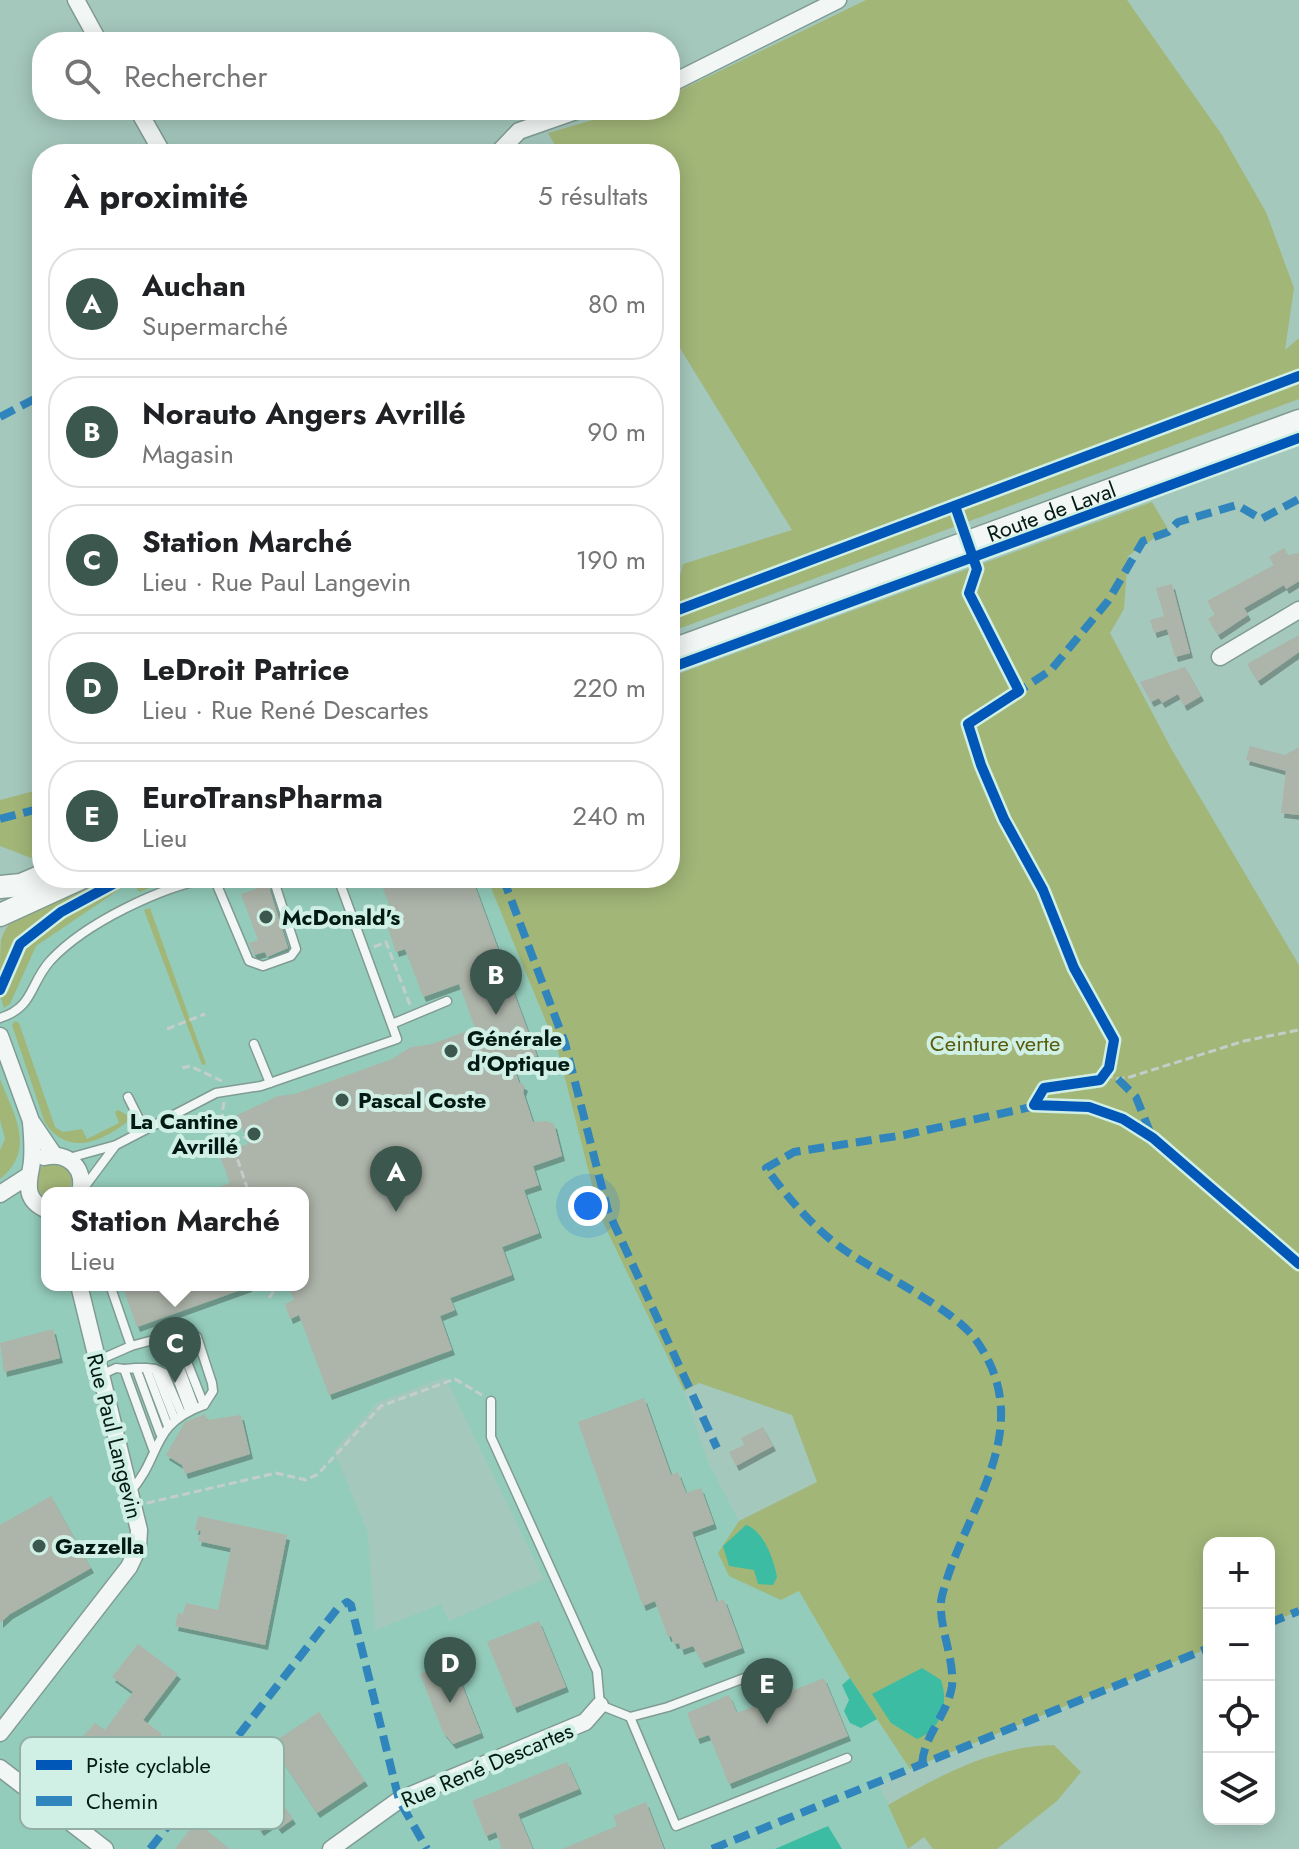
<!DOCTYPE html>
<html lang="fr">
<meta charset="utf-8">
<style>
body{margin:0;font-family:Jost,sans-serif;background:#f6f6f6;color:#202124}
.controls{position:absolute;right:24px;bottom:24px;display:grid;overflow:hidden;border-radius:16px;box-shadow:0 4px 20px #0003}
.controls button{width:72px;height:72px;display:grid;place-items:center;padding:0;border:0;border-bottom:2px solid #e0e0e0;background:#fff;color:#202124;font:40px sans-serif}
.you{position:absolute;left:588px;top:1206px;width:28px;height:28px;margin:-20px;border:6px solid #fff;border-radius:50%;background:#1a73e8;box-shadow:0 0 0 12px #1a73e833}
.badge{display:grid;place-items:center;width:52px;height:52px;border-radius:50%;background:#3b574e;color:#fff;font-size:26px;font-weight:700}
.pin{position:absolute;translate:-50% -66px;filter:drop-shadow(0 2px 4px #0008)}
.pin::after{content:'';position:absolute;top:42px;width:28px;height:24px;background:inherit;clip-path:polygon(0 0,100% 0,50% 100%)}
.popup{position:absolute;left:41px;top:1187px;width:268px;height:104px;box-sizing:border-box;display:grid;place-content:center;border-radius:16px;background:#fff;filter:drop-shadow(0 2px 6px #0005);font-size:26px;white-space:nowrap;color:#757577}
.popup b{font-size:30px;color:#202124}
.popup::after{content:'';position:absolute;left:50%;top:100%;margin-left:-16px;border:16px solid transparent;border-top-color:#fff}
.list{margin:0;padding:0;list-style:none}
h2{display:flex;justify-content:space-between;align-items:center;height:104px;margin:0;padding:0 32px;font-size:34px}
h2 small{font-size:26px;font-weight:400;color:#757577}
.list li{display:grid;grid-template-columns:52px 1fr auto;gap:24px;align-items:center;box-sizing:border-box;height:112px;margin:0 16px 16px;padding:0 16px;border:2px solid #e0e0e0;border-radius:32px}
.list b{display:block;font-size:30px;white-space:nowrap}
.list p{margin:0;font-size:26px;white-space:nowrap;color:#757577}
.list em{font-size:26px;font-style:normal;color:#757577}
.icon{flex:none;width:44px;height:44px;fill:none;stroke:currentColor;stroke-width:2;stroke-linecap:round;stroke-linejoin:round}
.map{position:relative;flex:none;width:1299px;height:1849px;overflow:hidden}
.search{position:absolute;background:#fff;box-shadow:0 4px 20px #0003;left:32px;top:32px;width:648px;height:88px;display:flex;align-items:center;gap:20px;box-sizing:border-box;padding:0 28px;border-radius:32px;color:#757577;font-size:30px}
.panel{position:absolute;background:#fff;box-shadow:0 4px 20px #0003;left:32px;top:144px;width:648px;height:744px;border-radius:32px}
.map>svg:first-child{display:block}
.built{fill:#94ccbb;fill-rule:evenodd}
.green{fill:#a2b678}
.water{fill:#3cbca2}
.building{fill:#adb4a9;filter:url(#shadow)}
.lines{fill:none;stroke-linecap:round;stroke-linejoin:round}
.lane-casing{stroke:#809b93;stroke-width:11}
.street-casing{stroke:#809b93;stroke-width:19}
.secondary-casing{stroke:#809b93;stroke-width:25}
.path{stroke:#c3ceca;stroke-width:3;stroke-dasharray:8 4;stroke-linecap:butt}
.lane{stroke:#f2f7f5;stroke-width:8}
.street{stroke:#f2f7f5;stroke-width:16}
.secondary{stroke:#f2f7f5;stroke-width:22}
.quiet{stroke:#3085bc;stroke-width:8;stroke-dasharray:16 8;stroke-linecap:butt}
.cycleway-casing{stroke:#d0efe5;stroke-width:15}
.cycleway{stroke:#0057b8;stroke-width:10}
.poi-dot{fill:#3b574e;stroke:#d0efe5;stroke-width:3}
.labels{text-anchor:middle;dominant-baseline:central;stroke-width:8;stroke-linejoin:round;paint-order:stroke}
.street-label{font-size:22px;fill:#021a13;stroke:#d0efe5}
.poi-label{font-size:22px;font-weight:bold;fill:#021a13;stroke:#d0efe5;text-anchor:start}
.park-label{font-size:22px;fill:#585d0d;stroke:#d0efe5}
.key{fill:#d0efe5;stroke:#92afa6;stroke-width:2}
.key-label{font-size:22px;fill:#021a13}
</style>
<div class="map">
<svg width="1299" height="1849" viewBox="0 0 1299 1849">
<defs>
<filter id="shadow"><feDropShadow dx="3" dy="5" stdDeviation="0" flood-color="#0004"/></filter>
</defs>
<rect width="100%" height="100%" fill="#a5c8bd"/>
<!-- built -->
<path class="built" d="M129 878H487L558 1051 600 1216 684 1391 708 1462 739 1521 718 1553 799 1591 850 1678 910 1769 878 1782 908 1849H0V958L33 945ZM47 1193H303V1285H47ZM445 1377 544 1579 449 1621 441 1604 375 1630 368 1533 334 1451 378 1402Z"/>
<!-- green -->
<g class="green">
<polygon points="866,0 1127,0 1222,135 1266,212 1294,288 1285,350 1299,338 1299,399 670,632 670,591 677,588 683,564 792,530 670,332 670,154 560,154 548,133 627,110 670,110 670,95"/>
<polygon points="1152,502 1168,529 1128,556 1124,609 1110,633 1172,750 1299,965 1299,1611 1269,1623 1269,1543 1209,1543 1209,1648 910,1769 850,1678 799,1591 781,1600 729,1576 718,1553 739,1521 817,1482 792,1415 699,1383 684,1391 600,1216 558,1051 487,878 670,878 670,677"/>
<polygon points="42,789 42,856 34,859 0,846 0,800"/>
<path d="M94 878H118C89 901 25 920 8 954 4 963 3 975 0 985 0 971 0 953 1 940 11 905 64 890 94 878Z"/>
<path d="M127 878H150L152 887 139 892 132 881 36 946 10 1004 4 1008 0 995C13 985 10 958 23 945 51 914 93 901 127 878Z"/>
<polygon points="150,908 206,1064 202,1065 144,910"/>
<path d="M15 1021 19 1023 55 1127 63 1132 82 1129 87 1139 119 1123 115 1112 118 1110 127 1115V1122C100 1143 68 1156 45 1123L12 1025Z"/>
<path d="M0 1079C14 1115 37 1150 0 1179V1150L5 1139 0 1120Z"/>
<path d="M48 1162C66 1163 78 1174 68 1193H47V1199L36 1189 37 1170Z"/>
<path d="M1054 1745 1081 1772 1057 1801 997 1849H933L924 1837 908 1849 888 1805C939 1776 994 1746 1054 1745Z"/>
</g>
<!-- water -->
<g class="water">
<path d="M746 1525C764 1531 774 1560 777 1577L773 1585 758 1584 754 1570 729 1566 723 1546Z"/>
<path d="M922 1668 941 1680C949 1704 942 1729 917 1739L891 1723 872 1694Z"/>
<polygon points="850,1678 877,1719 861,1728 850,1723 844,1711 849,1700 842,1685"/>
<polygon points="828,1826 842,1849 775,1849"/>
</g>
<!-- building -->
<g class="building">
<polygon points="1284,548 1288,555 1299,553 1299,581 1286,589 1284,585 1244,608 1248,615 1218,635 1208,619 1215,614 1207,601 1274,565 1269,557"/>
<polygon points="1172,584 1190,653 1175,657 1167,629 1154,633 1150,620 1164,616 1156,588"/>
<polygon points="1299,635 1299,652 1258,681 1247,664"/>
<polygon points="1185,667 1201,696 1184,706 1178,694 1162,703 1159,698 1151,702 1140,682"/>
<polygon points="1250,746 1285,755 1299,747 1299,815 1281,813 1286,771 1246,760"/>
<polygon points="379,878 472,878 537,1056 513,1065 519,1082 525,1086 523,1092 533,1122 547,1121 554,1124 562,1156 533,1166 539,1185 524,1190 539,1233 502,1247 512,1275 450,1298 455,1310 440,1316 452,1350 329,1395 299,1315 290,1319 285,1304 294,1300 288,1285 303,1285 303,1193 208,1191 230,1183 219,1154 248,1144 237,1115 278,1096 295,1094 392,1059 411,1047 432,1044 475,1028 459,984 423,997 405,949 396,952 387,926 396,922"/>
<polygon points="268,884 288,948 267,957 265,952 254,955 249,943 258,940 241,894"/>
<polygon points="122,1285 249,1285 249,1287 137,1327"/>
<polygon points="53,1329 60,1358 4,1372 0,1343"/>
<polygon points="644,1398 671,1475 678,1472 686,1493 701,1488 714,1524 692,1532 717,1602 724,1599 742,1648 702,1663 693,1646 681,1650 679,1643 674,1644 671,1636 668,1637 655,1601 643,1606 578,1422"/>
<polygon points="205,1414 207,1420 241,1415 250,1454 185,1474 182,1465 166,1455 185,1422"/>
<polygon points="763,1427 773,1446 736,1466 729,1452 744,1445 741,1438"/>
<polygon points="51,1496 91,1568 10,1614 0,1623 0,1525"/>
<polygon points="198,1516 287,1535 265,1645 175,1626 178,1613 183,1614 186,1603 218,1610 231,1548 198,1541 201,1531 195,1530"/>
<polygon points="539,1621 566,1687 514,1708 487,1642"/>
<polygon points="138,1644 178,1674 143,1720 162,1734 158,1740 196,1768 160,1814 142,1801 134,1811 80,1768 76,1772 66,1764 64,1758 95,1723 105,1730 133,1692 112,1677"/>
<polygon points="452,1660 481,1733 453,1744 443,1732 420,1674"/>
<polygon points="824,1678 848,1736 729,1784 709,1735 697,1739 687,1713 729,1695 737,1713"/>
<polygon points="319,1712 365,1781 317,1813 271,1744"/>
<polygon points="567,1762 579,1789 518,1814 533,1849 502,1849 496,1832 486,1836 472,1801"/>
<polygon points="261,1772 293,1819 279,1829 274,1822 261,1831 233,1790"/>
<polygon points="646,1802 664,1849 562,1849 617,1826 613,1816"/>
<polygon points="196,1822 230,1849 175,1849"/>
</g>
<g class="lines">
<defs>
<g id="lane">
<polyline points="214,878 249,961 263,966 291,956 296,949 273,878"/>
<path d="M0 1018C34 1007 29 985 50 961 85 923 162 886 212 878"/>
<polyline points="392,1024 447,1001"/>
<polyline points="254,1044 270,1083"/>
<polyline points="128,1097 144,1129"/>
<polyline points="69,1158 116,1145 216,1093 261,1086 397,1039 338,878"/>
<polyline points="83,1189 115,1146"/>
<polyline points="110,1285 131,1346"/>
<polyline points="164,1336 176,1356 174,1370 189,1410"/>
<polyline points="176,1356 187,1362 204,1405"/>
<polyline points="177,1360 195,1408"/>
<path d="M97 1361 131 1346 190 1330 197 1337 212 1383 213 1391 204 1405C149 1425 163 1455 130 1492"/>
<polyline points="136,1368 146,1368 168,1426"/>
<polyline points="146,1368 155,1369 175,1420"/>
<polyline points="124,1369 136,1368 160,1433"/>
<polyline points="155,1369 164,1373 182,1415"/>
<polyline points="101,1375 116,1368 124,1369 153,1449"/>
<polyline points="491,1401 491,1437 597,1671 600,1705 630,1717 676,1826 847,1758"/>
<polyline points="630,1717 668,1707 771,1668"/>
</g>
<g id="street">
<polyline points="76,0 99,42"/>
<polyline points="670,84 838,0"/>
<polyline points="138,110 163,154"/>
<polyline points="497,154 519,131 579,110"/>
<polyline points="1220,657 1299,610"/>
<polyline points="0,1036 31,1121 54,1155"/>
<path d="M31 1122C32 1136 34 1153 31 1168 27 1187 26 1201 47 1210"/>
<path d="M44 1157C69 1151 86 1169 80 1193"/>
<polyline points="0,1194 28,1176"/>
<polyline points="0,1733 129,1567 138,1548 139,1530 79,1285"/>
<polyline points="0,1768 105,1849"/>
<polyline points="331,1849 399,1800 585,1722 600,1705"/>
</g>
<g id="secondary">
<path id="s1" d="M670 651 1299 421"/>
<polyline points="0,887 21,885 42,876"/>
<polyline points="0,915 81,878"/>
</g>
</defs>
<!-- lane casing -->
<use href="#lane" class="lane-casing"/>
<!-- street casing -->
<use href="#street" class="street-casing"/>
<!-- secondary casing -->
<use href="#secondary" class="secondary-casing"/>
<!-- path -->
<g class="path">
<polyline points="374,947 386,942 410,1005"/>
<polyline points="167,1029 205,1014"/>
<polyline points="182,1068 190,1066 222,1081"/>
<polyline points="1105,1075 1118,1079 1130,1077 1244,1041 1299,1030"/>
<polyline points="224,1102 222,1114 249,1193"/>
<polyline points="232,1143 245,1137"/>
<polyline points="269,1298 278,1285"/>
<polyline points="147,1503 276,1473 306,1480 318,1474 381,1406 455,1379 482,1395"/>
</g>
<!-- lane -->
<use href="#lane" class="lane"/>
<!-- street -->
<use href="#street" class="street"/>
<!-- secondary -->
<use href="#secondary" class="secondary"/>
<!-- quiet -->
<g class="quiet">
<polyline points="0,417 42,395"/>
<polyline points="1013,695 1051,670 1108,601 1143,541 1168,532 1178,522 1237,505 1261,519 1299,499"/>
<polyline points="0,819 42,808"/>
<polyline points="503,878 565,1043 608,1211 717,1448"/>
<polyline points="1118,1079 1136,1097 1152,1137"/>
<polyline points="1269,1623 1299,1611"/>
<path d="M922 1764C924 1735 948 1714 952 1686 955 1658 936 1620 942 1596 964 1508 1040 1430 976 1340 954 1309 880 1274 846 1251 816 1231 787 1197 766 1168L794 1152 904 1135 1040 1105"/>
<polyline points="150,1849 337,1609 347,1602 351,1605 399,1800 427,1849"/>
<polyline points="712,1849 1209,1648"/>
</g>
<defs>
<g id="cycleway">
<polyline points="955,506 977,569 969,593 1019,691 968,724 981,765 1004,819 1043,890 1074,968 1114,1040 1109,1068 1100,1080 1044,1088 1034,1105 1089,1107 1123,1119 1153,1138 1299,1264"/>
<polyline points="670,613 1299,376"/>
<polyline points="670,668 1299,438"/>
<polyline points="0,990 20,944 61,912 124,878"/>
</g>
</defs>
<!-- cycleway casing -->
<use href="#cycleway" class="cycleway-casing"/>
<!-- cycleway -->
<use href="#cycleway" class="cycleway"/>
</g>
<!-- markers -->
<g class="poi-dot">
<circle cx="266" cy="917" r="8"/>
<circle cx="451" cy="1051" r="8"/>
<circle cx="342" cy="1100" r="8"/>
<circle cx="254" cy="1134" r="8"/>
<circle cx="39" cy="1546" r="8"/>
</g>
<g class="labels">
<!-- street labels -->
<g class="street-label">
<text stroke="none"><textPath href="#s1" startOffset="406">Route de Laval</textPath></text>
<text transform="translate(115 1436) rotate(76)">Rue Paul Langevin</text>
<text transform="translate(487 1765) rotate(-23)">Rue René Descartes</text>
</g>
<!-- poi labels -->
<g class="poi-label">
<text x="282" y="917">McDonald's</text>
<text x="467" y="1038">Générale<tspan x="467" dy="25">d'Optique</tspan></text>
<text x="358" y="1100">Pascal Coste</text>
<text x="238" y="1121" text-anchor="end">La Cantine<tspan x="238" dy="25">Avrillé</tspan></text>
<text x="55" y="1546">Gazzella</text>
</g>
<!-- park labels -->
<g class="park-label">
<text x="995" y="1043">Ceinture verte</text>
</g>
</g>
<!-- legend -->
<rect x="20" y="1737" width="264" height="92" rx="12" class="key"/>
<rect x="36" y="1760" width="36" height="10" fill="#0057b8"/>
<rect x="36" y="1796" width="36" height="10" fill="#3085bc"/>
<g class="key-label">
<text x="86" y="1773">Piste cyclable</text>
<text x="86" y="1809">Chemin</text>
</g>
</svg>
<div class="controls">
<button>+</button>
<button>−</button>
<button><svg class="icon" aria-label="locate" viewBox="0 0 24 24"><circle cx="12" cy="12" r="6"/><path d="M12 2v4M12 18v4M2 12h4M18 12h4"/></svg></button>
<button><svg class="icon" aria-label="layers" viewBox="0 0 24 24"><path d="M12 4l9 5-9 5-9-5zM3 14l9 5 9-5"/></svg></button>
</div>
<div class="you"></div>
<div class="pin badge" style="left:396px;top:1212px">A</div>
<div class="pin badge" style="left:496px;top:1015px">B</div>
<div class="pin badge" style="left:175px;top:1383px">C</div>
<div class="popup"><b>Station Marché</b>Lieu</div>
<div class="pin badge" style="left:450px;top:1703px">D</div>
<div class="pin badge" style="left:767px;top:1724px">E</div>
<div class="search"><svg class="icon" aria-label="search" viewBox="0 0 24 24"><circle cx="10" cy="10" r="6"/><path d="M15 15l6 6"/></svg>Rechercher</div>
<section class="panel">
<h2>À proximité<small>5 résultats</small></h2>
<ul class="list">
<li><span class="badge">A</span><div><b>Auchan</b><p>Supermarché</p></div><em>80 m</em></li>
<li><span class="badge">B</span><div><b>Norauto Angers Avrillé</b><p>Magasin</p></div><em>90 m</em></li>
<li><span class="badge">C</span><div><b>Station Marché</b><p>Lieu · Rue Paul Langevin</p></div><em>190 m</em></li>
<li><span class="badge">D</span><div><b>LeDroit Patrice</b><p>Lieu · Rue René Descartes</p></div><em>220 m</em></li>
<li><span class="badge">E</span><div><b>EuroTransPharma</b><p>Lieu</p></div><em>240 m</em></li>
</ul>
</section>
</div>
